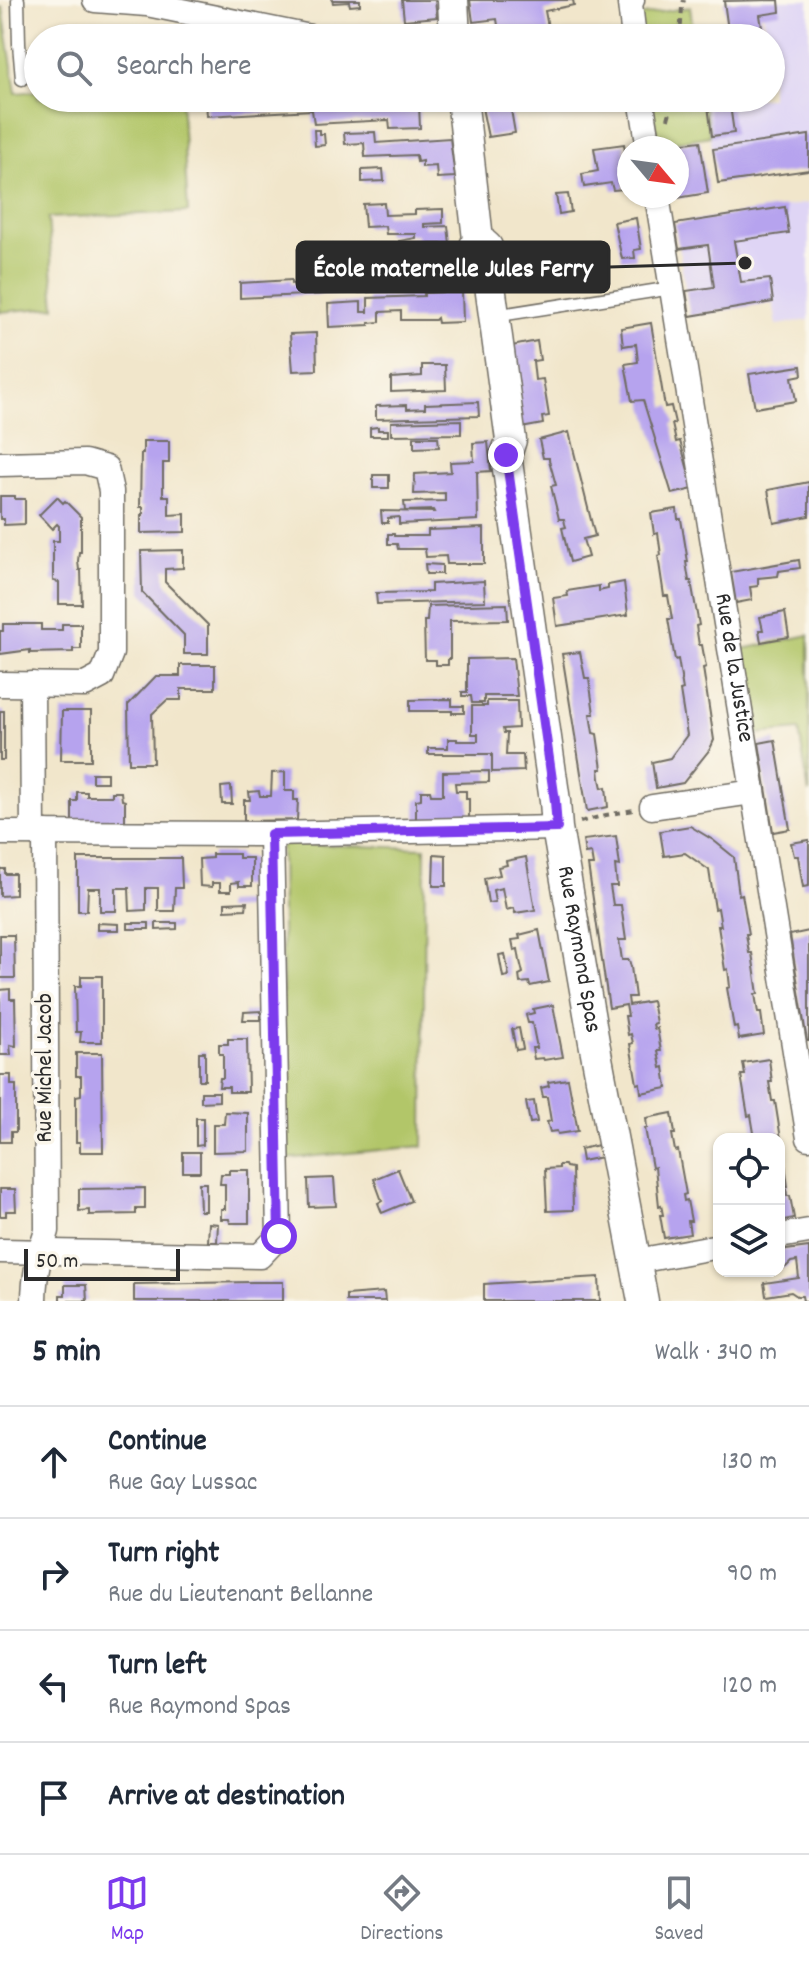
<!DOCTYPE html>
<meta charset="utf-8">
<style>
body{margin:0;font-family:Dekko,sans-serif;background:#f6f6f7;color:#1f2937}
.controls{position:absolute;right:24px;bottom:24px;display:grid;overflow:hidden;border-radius:16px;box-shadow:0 2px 6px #0004}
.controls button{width:72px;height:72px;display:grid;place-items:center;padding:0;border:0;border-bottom:2px solid #e0e1e3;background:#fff;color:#1f2937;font:40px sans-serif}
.compass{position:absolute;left:617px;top:136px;width:72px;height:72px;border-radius:50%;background:#fff;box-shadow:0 2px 6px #0004;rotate:119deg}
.scale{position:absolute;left:24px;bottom:20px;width:156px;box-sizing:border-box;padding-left:8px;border:4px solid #2b2b2b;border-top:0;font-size:22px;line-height:28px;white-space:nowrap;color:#2b2b2b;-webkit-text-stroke:6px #fbf7ec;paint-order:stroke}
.stop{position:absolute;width:24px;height:24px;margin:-18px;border:6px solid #7c3aed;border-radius:50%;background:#fff}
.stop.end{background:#7c3aed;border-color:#fff;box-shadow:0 2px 8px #0008}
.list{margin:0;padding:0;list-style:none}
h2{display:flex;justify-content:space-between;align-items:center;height:104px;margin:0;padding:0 32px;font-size:34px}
h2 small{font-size:26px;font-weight:400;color:#747a83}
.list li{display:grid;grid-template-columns:52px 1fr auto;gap:24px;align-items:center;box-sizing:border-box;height:112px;padding:0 32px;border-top:2px solid #e0e1e3}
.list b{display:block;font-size:30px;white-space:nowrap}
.list p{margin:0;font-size:26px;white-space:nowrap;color:#747a83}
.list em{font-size:26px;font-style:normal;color:#747a83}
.icon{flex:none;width:44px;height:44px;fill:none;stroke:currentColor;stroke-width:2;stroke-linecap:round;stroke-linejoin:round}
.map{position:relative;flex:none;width:809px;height:1301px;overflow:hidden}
.search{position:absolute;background:#fff;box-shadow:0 2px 6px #0004;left:24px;right:24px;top:24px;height:88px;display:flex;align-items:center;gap:20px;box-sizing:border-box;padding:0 28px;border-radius:44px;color:#747a83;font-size:30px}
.sheet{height:552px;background:#fff}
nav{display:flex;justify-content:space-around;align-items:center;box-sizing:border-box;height:112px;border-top:2px solid #e0e1e3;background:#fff;font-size:22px;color:#747a83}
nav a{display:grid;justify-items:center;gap:4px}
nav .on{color:#7c3aed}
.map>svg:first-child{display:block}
.built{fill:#dfd5f5}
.green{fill:#b2c669;stroke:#6e784a;stroke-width:2}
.building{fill:#b6a3ee}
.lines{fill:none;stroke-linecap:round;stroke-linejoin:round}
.service-casing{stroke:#706c63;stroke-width:15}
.minor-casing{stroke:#706c63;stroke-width:27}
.tertiary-casing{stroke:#706c63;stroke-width:33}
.path{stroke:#706c63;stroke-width:4;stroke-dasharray:6 6;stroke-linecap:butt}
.service{stroke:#fff;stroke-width:12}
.minor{stroke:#fff;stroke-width:24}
.tertiary{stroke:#fff;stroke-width:30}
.route{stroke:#7c3aed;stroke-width:10}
.labels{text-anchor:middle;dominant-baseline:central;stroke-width:7;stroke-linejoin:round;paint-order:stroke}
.street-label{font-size:24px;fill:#2b2b2b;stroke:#fbf7ec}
.leader{fill:none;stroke:#2b2b2b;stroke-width:3}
.callout-dot{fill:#2b2b2b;stroke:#fbf7ec;stroke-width:3}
.callout{fill:#2b2b2b;stroke:#2b2b2b;stroke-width:3}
.callout-label{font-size:26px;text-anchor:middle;font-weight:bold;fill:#fff}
</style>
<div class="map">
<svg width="809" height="1301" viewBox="0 0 809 1301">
<rect width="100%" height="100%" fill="#fbf7ec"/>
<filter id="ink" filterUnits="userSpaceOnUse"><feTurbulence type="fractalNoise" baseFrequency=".0125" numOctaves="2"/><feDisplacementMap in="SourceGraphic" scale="16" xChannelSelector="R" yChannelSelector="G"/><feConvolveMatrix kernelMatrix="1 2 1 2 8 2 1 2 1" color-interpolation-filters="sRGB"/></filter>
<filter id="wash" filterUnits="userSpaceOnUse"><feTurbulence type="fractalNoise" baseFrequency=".006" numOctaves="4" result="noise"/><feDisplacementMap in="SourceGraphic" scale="32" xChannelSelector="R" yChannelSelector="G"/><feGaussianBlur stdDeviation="1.8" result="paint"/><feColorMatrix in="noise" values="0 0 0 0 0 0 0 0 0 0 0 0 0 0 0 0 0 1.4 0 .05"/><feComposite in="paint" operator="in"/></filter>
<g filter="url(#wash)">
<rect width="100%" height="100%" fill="#f1e6cb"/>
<!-- built -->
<g class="built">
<polygon points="761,0 809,0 809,170 718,183 703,98 771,98 771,38 767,38"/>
<polygon points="809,203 809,320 777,325 773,302 690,316 675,224"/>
</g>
<!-- green -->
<g class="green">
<polygon points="0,7 3,8 16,93 38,91 38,98 181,98 188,212 48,218 55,307 0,312"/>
<polygon points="690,7 694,38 641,38 638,16"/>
<polygon points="651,98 703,98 710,136 658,145"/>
<polygon points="809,635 809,793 799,730 757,734 743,649"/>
<polygon points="281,844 425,848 423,1146 285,1159"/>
</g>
<g id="blocks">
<!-- building -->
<g class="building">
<polygon points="332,0 360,0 360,5 350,6 349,2 333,3"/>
<polygon points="402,0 435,0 437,17 404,20"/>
<polygon points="470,0 573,0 574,5 545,11 550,38 500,38 497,19 473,22"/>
<polygon points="779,0 780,12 760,15 762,28 740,31 741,38 729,38 724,1"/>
<polygon points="87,28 88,34 105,32 106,38 70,38 69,29"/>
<polygon points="178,30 204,34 205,32 214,34 213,38 177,38"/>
<polygon points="257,98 349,98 350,108 390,105 390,98 445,98 446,102 419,104 420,128 390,129 389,120 314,124 312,110 207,116 206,101"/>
<polygon points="480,98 509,98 515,133 488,137"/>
<polygon points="707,98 729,98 734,133 712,136"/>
<polygon points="314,130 319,130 319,134 324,134 325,145 315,146"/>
<polygon points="375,132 376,143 450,138 455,177 437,178 436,166 422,167 422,161 417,162 416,155 365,157 364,143 345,144 344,133"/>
<polygon points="809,135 809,170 718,183 713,149"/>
<polygon points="700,141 708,193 677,198 677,148 662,148 662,146"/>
<polygon points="624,144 629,179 629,182 624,182 624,189 613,190 611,183 584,187 582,174 598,171 594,148"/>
<polygon points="383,169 384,181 362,182 362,170"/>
<polygon points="568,194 571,212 559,214 556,195"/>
<polygon points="384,203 385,215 415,214 415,210 443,209 443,223 424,224 424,227 448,226 450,244 413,245 413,251 451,249 451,261 376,265 376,257 383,257 383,254 404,253 403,246 399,246 399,241 416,238 416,234 386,234 385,226 365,227 363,204"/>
<polygon points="785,207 789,233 734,241 741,282 770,279 773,302 690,316 686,291 714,287 708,245 679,249 675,224"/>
<polygon points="636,218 641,249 634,250 635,258 622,259 614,222"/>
<polygon points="356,277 391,277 392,291 240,298 240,283 291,280 291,284 322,282 322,279"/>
<polygon points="462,291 463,322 438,323 437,318 435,320 401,320 401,311 380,312 380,322 369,323 369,325 329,327 328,304 361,302 361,312 368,312 368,298 424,296 424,293"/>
<polygon points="651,323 665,407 671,406 675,423 672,424 676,442 680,441 693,489 672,494 643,400 632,401 625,364 638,362 636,344 623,346 621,328"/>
<polygon points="316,333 317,370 293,371 290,334"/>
<polygon points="537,341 540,360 533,361 535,380 543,379 549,416 542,417 543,424 521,428 512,346"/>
<polygon points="422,365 445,365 446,390 391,392 391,378 422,376"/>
<polygon points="801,366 802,375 792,377 796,401 755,408 749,374"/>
<polygon points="478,402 479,416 376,419 376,406 407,405 407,409 425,408 425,404"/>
<polygon points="461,420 461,434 391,435 391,422"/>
<polygon points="378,427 378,430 388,430 388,436 370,436 370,428"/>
<polygon points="569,432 595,536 583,539 588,557 570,562 562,528 566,527 565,524 564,519 559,519 551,486 556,485 549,460 549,458 543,458 539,440"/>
<polygon points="414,437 438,437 439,447 414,448"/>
<polygon points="143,441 169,441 169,463 163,463 163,496 169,496 169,515 185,514 185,532 141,533 141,515 143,515 143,507 140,507 141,453 143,453"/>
<polygon points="488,442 491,471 477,472 478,520 399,524 399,517 388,518 388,523 382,523 381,511 434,512 433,510 405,511 404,502 445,501 445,493 414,494 415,474 451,472 450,462 474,461 473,443"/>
<rect x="373" y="475" width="16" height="13"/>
<polygon points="809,482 809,516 774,523 768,490"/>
<polygon points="0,496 15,496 15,499 25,499 25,524 4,525 4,519 0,519"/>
<polygon points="57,497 63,503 65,501 81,517 81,552 79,552 78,561 79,570 81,570 82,604 59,604 59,582 53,581 53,541 59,541 59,526 57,524 52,529 39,515"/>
<polygon points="677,509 678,519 681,519 688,562 686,562 689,581 691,581 699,625 696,626 699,645 702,645 706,667 703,668 714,740 710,749 683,783 656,788 652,762 670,758 687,735 680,691 683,690 680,671 678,659 675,660 668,619 672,619 670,607 668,596 664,596 658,556 661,555 658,533 654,534 651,513"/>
<polygon points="484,528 484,564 447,564 446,556 426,557 425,549 398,549 397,544 388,544 388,534 394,534 394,536 428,536 428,530"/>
<polygon points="183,550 183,568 165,569 165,582 208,625 208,654 184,654 184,635 142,592 141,551"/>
<polygon points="799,560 800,568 779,571 778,576 758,578 758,586 750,587 752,600 736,603 731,572"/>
<polygon points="425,564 442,565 442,574 426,574"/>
<polygon points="484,581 485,601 377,604 376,593 431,592 431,584"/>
<polygon points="624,582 628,615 557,626 553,598 568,596 567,591 599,586 599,591 608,589 608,585"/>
<polygon points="507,604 508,620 450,621 450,659 448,659 448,665 436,665 436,660 425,660 424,621 427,621 428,606"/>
<polygon points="785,612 789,637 761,642 759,630 763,630 760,617"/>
<polygon points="3,624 41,624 41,630 62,630 62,624 81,624 81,649 73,649 73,652 30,653 30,650 0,654 0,631 3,631"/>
<polygon points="580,652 585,678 589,678 594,714 590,714 593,733 597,734 602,769 599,769 600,779 602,788 606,787 608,807 587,811 562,654"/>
<polygon points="513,658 517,696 484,696 484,703 472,703 471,696 462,696 462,692 467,692 467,659"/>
<polygon points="180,665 215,665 215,689 181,689 181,700 167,700 152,714 153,763 129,763 128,705 156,676 180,676"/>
<polygon points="452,699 452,706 464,706 464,713 452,713 452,711 410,711 410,700"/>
<polygon points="487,701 517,701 518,728 503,729 504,733 507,733 506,755 523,755 524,771 492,772 492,754 428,754 428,748 448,748 448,739 457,739 457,741 478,741 478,734 472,734 472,706 487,706"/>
<rect x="0" y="711" width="4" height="49"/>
<polygon points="62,711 91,711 91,760 61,760"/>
<polygon points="775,740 790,829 773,832 759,743"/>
<polygon points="489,771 489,782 455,783 456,791 466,791 466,799 469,799 469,820 416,820 416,800 421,799 421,791 430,791 431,795 443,795 443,772"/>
<polygon points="285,772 285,791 294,791 294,800 298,800 297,820 244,821 244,800 250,800 249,792 259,791 260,796 271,796 272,773"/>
<rect x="92" y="773" width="15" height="9"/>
<polygon points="231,786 232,804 222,804 221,787"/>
<polygon points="77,792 87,792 87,796 112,796 112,792 121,792 122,800 125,801 125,821 72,822 72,801 77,801"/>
<polygon points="690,826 713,840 734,857 739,895 742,894 749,934 746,934 749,953 752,953 758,994 755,994 758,1013 761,1013 764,1035 739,1039 737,1027 734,1028 727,988 730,987 728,969 725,970 718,926 721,926 718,908 715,909 709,870 685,853 664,856 660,831"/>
<polygon points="616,836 620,866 615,865 617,886 610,886 613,905 621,905 626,940 619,940 622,960 629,960 631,967 635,997 628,997 629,1005 652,1001 656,1023 653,1024 654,1029 657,1028 661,1051 658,1051 661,1068 664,1067 667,1088 641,1093 640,1083 637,1084 630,1044 633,1043 631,1034 628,1035 625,1016 628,1016 626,1005 609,1008 588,865 593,865 591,853 585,854 583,840"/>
<polygon points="809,840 809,886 803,887 798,856 794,856 791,843"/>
<polygon points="212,854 239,854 239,858 252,858 252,886 239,886 239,882 231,883 231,891 220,891 220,883 212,883 212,887 200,886 199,859 212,858"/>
<polygon points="434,854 446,855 446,886 433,886"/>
<polygon points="526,857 535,910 515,913 514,908 506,910 502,888 493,890 495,902 488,903 484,878 500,875 498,867 507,865 506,861"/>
<polygon points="78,858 181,858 182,888 175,888 174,911 158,911 158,888 146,888 146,910 130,911 129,888 116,888 116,911 100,911 100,888 88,888 87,911 78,911"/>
<polygon points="0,869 5,869 5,874 15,874 15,895 0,896"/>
<polygon points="247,902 246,909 225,910 225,903"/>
<polygon points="97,923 119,924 119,930 97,930"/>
<rect x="128" y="923" width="21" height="6"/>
<polygon points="156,923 177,923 177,929 156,930"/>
<polygon points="539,930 549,982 530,986 529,982 520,983 519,975 523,973 520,961 518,949 514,950 512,940 520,939 519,935"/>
<polygon points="809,931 809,1041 807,1041 790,935"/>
<polygon points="0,935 14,935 15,978 0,978"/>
<polygon points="505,954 509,976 503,977 499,955"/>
<polygon points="81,976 102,976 102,1042 80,1042 81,1032 76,1032 75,986 81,986"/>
<polygon points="10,989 10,999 15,999 16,1046 10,1045 11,1055 0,1055 0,990"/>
<polygon points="553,1005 563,1057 544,1060 543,1058 534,1059 532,1048 537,1048 532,1023 528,1023 526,1015 534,1013 533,1009"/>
<polygon points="261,1011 261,1020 243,1020 244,1012"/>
<polygon points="519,1028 523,1049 516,1050 512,1029"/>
<polygon points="228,1039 247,1039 248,1092 229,1092 229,1087 219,1087 220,1078 223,1078 223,1054 219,1054 219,1044 228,1044"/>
<rect x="199" y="1052" width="6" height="28"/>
<polygon points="76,1053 102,1053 103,1152 80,1152 80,1142 76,1142 76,1096 81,1095 81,1076 76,1076"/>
<polygon points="769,1059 772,1082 769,1082 772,1101 775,1101 781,1139 755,1139 751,1115 748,1116 741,1075 745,1075 743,1063"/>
<polygon points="0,1075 11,1075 11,1085 16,1085 16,1132 11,1132 11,1142 0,1142"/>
<polygon points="568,1079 578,1131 558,1134 557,1131 550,1132 547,1122 551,1121 547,1097 543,1097 541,1088 549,1086 548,1082"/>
<polygon points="201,1092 219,1092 219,1101 201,1102"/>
<polygon points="534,1101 537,1122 530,1123 526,1102"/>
<polygon points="225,1112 248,1113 248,1151 213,1152 213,1124 224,1124"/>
<polygon points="672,1113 675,1134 672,1134 675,1151 678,1150 686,1194 683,1195 684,1201 687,1200 691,1221 688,1221 690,1234 664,1238 660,1215 663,1215 661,1205 659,1206 655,1167 652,1168 645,1128 647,1128 646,1118"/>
<polygon points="196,1118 203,1118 203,1145 196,1146"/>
<polygon points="599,1145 602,1157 582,1161 580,1149"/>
<rect x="183" y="1152" width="17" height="20"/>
<polygon points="779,1155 781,1155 782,1165 785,1164 788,1187 786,1187 787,1196 790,1196 794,1218 779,1221"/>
<polygon points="559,1165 565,1165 566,1167 572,1168 573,1210 547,1211 545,1169 559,1168"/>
<polygon points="398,1169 411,1201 382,1213 378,1203 382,1201 374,1179"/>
<polygon points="229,1170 249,1170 249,1223 230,1223 229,1219 221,1219 221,1209 225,1209 225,1184 220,1184 221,1174 229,1174"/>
<polygon points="334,1178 336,1206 309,1207 308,1179"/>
<polygon points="199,1183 206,1183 206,1211 200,1211"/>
<polygon points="145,1188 145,1209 136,1209 136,1214 89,1215 89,1210 79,1211 79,1189"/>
<polygon points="0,1189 15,1189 16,1211 6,1211 6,1216 0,1216"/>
<polygon points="209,1223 218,1224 217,1242 208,1242"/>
<polygon points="809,1247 809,1301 803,1301 802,1296 797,1296 791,1292 766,1296 764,1283 799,1278 797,1261 791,1262 786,1267 779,1268 779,1251"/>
<polygon points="599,1277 600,1301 484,1301 484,1284"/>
<polygon points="252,1282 283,1282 283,1301 134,1301 134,1284"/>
<polygon points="65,1285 86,1285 87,1301 60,1301 60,1295 65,1295"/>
<polygon points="384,1292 385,1301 346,1301 346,1295"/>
</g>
</g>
</g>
<g filter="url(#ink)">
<use href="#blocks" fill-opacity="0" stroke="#706c63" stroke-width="2"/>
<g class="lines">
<defs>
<g id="service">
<polyline points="18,0 19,44 22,79"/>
<polyline points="494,316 672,288"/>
</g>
<g id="minor">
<polyline points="95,0 147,4 315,38"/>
<polyline points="632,0 630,4 634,38"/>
<polyline points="410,38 455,36"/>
<polyline points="641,98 649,148"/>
<path id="s1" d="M657 196 809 1138"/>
<polyline points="0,464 85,462 106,468 111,491 111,653 102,676 85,685 0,684"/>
<polyline points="32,684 33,833"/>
<polyline points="652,807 753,792"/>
<polyline points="0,833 271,834 557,828"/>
<polyline points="779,1236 809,1231"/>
<polyline points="0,1251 260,1256 279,1236 271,834"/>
<polyline points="637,1261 719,1246"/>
<path d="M34 1301C34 1277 39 1254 47 1231L45 833"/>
</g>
<g id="tertiary">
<polyline points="453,0 455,38"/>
<polyline points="462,98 478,239 472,253 473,257"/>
<path id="s2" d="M478 239 487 247 491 293 511 440 506 455 555 801 557 828 594 1042 643 1301"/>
</g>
</defs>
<!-- service casing -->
<use href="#service" class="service-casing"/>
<!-- minor casing -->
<use href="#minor" class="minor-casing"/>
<!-- tertiary casing -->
<use href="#tertiary" class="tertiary-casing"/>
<!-- path -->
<g class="path">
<polyline points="680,38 682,7 684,0"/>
<polyline points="693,98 707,107"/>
<polyline points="668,119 674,98"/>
<polyline points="580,822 606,815 634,810"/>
</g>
<!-- service -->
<use href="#service" class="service"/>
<!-- minor -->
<use href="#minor" class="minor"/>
<!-- tertiary -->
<use href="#tertiary" class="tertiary"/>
</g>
</g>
<g class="lines" filter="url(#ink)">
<!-- route -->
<polyline class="route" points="279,1236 271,834 557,828 555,801 506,455"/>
</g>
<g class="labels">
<!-- street labels -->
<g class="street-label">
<text stroke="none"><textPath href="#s1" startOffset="478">Rue de la Justice</textPath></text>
<text stroke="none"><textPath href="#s2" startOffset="722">Rue Raymond Spas</textPath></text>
<text transform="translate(46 1068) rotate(-90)">Rue Michel Jacob</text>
</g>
</g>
<!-- callouts -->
<path class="leader" d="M745 263L609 267"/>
<circle class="callout-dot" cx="745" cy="263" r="8"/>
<rect class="callout" x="297" y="242" width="312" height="50" rx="8"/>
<g class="callout-label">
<text x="453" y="276">École maternelle Jules Ferry</text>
</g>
</svg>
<div class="controls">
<button><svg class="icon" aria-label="locate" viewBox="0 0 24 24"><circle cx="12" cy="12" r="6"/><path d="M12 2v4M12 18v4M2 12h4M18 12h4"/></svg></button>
<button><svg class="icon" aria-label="layers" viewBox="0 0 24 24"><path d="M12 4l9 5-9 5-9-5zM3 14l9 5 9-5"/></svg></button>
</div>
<svg class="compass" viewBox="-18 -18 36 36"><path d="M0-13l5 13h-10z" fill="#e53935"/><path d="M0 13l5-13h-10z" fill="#747a83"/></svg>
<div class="scale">50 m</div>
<div class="stop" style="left:279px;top:1236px"></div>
<div class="stop end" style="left:506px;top:455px"></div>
<div class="search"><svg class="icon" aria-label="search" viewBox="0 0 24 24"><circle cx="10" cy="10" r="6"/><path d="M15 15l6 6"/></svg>Search here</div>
</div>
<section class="sheet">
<h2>5 min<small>Walk · 340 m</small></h2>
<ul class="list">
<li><svg class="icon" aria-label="ahead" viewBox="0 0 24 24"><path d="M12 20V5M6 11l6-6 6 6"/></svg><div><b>Continue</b><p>Rue Gay Lussac</p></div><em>130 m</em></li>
<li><svg class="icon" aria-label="right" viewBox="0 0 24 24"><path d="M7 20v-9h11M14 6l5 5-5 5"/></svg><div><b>Turn right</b><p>Rue du Lieutenant Bellanne</p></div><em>90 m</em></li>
<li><svg class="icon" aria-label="left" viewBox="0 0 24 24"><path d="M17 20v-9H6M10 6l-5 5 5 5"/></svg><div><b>Turn left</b><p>Rue Raymond Spas</p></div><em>120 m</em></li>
<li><svg class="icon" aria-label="arrive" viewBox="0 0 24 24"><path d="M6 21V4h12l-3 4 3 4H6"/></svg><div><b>Arrive at destination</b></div></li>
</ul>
</section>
<nav>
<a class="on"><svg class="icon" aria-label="map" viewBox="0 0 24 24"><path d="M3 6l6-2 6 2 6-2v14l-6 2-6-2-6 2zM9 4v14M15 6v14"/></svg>Map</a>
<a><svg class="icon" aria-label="directions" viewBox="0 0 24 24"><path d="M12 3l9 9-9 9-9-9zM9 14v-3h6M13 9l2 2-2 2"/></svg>Directions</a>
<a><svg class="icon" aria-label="saved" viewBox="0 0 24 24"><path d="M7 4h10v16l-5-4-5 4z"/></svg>Saved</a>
</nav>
